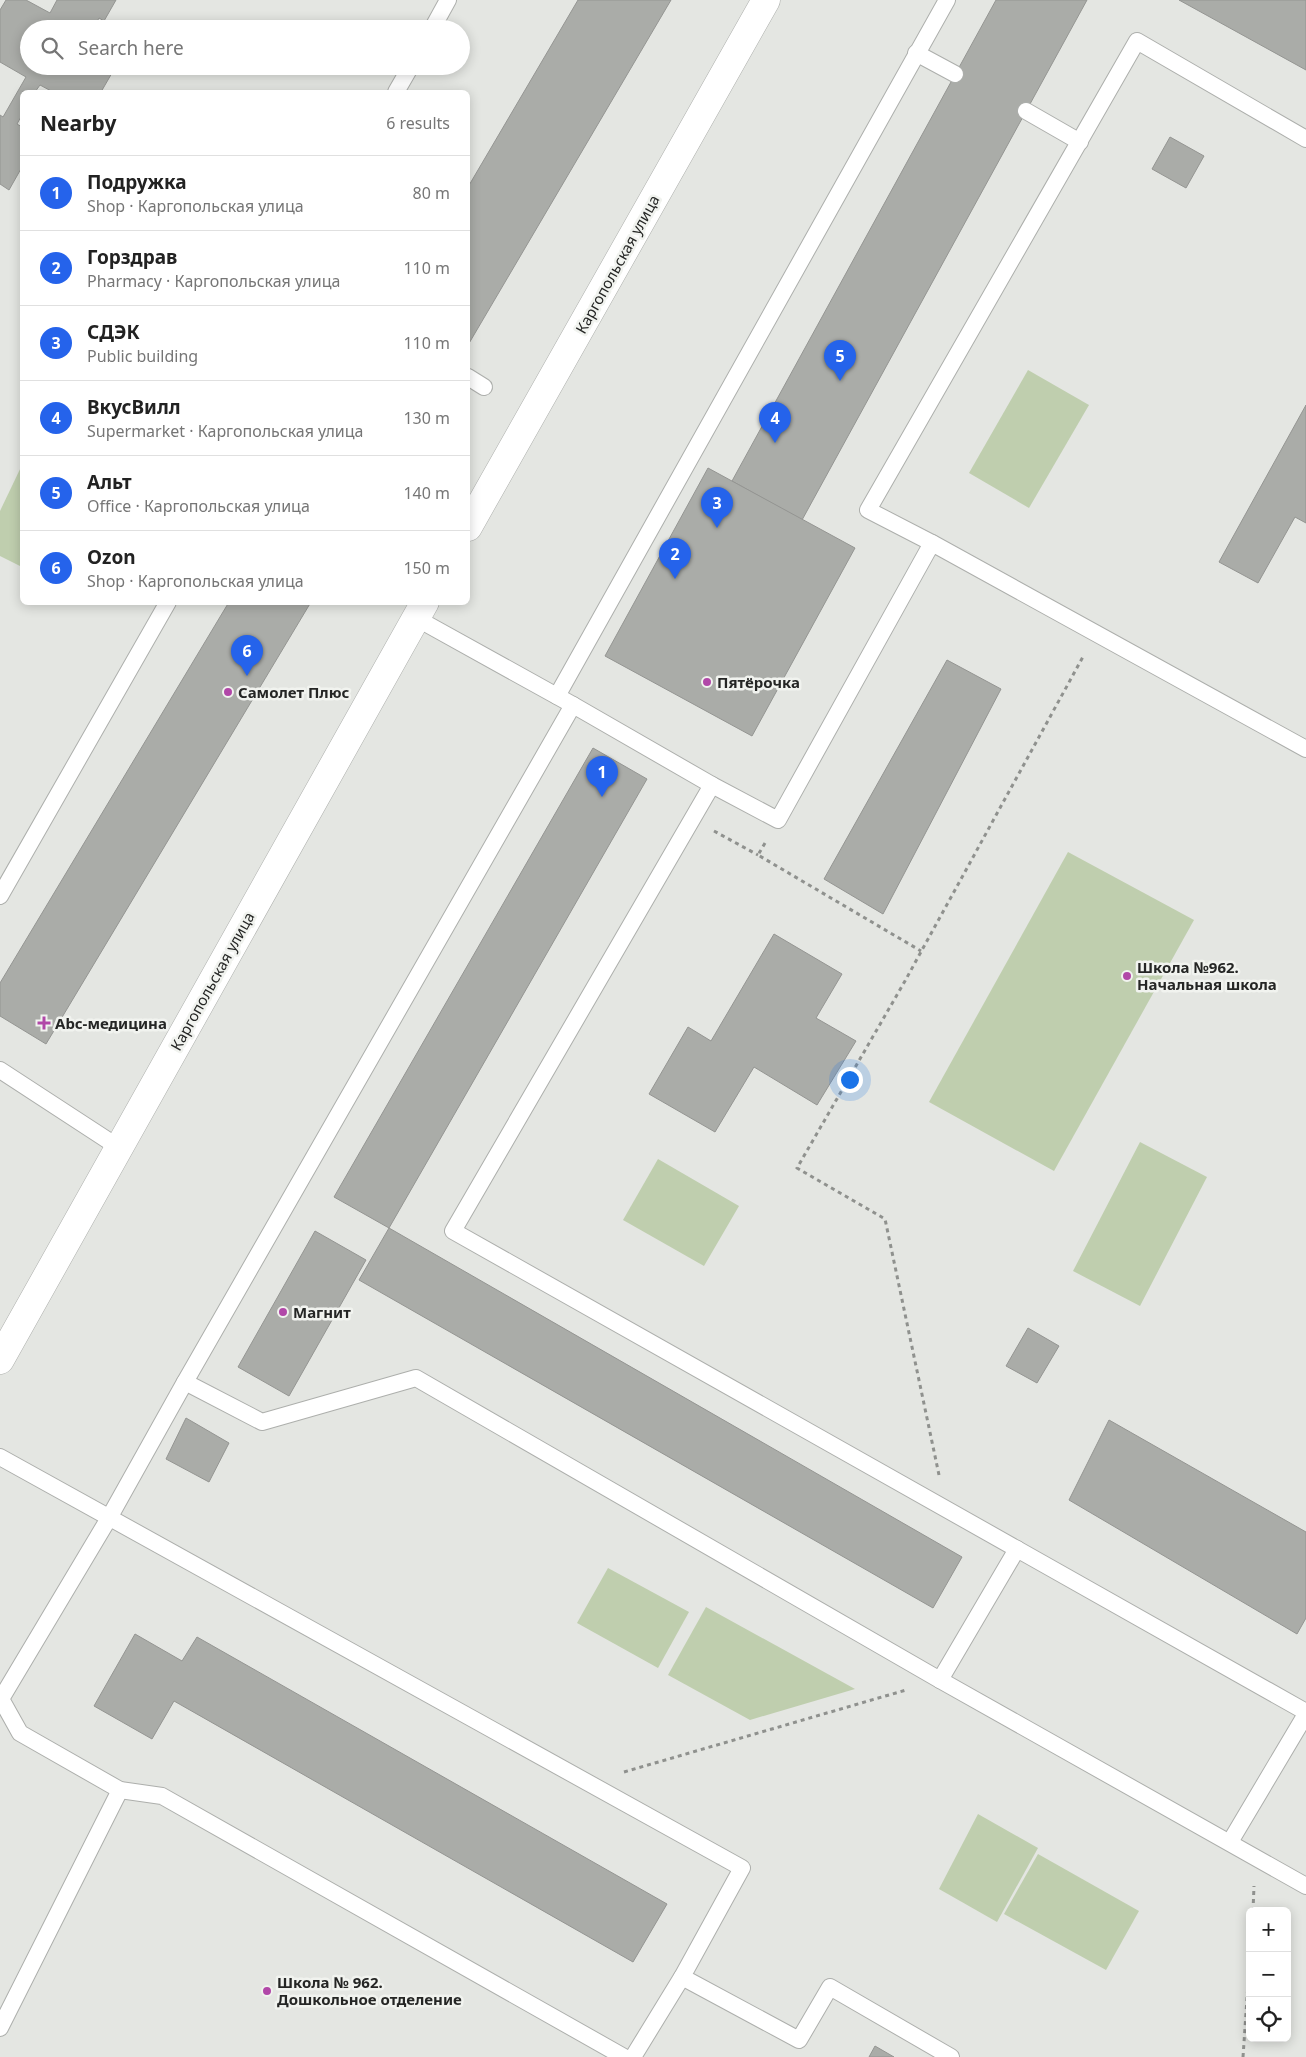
<!DOCTYPE html>
<meta charset="utf-8">
<style>
body{margin:0;font-family:"Noto Sans",sans-serif;background:#f2f2f2;color:#222}
.controls{position:absolute;right:15px;bottom:15px;display:grid;overflow:hidden;border-radius:8px;box-shadow:0 2px 12px #0003}
.controls button{width:45px;height:45px;display:grid;place-items:center;padding:0;border:0;border-bottom:1px solid #e0e0e0;background:#fff;color:#222;font:25px sans-serif}
.you{position:absolute;left:849px;top:1079px;width:18px;height:18px;margin:-12px;border:4px solid #fff;border-radius:50%;background:#1a73e8;box-shadow:0 0 0 8px #1a73e833}
.badge{display:grid;place-items:center;width:32px;height:32px;border-radius:50%;background:#2563eb;color:#fff;font-size:16px;font-weight:700}
.pin{position:absolute;translate:-50% -41px;filter:drop-shadow(0 1px 2px #0008)}
.pin::after{content:'';position:absolute;top:26px;width:18px;height:15px;background:inherit;clip-path:polygon(0 0,100% 0,50% 100%)}
.list{margin:0;padding:0;list-style:none}
h2{display:flex;justify-content:space-between;align-items:center;height:65px;margin:0;padding:0 20px;font-size:21px}
h2 small{font-size:16px;font-weight:400;color:#767676}
.list li{display:grid;grid-template-columns:32px 1fr auto;gap:15px;align-items:center;box-sizing:border-box;height:75px;padding:0 20px;border-top:1px solid #e0e0e0}
.list b{display:block;font-size:19px;white-space:nowrap}
.list p{margin:0;font-size:16px;white-space:nowrap;color:#767676}
.list em{font-size:16px;font-style:normal;color:#767676}
.icon{flex:none;width:28px;height:28px;fill:none;stroke:currentColor;stroke-width:2;stroke-linecap:round;stroke-linejoin:round}
.map{position:relative;flex:none;width:1306px;height:2057px;overflow:hidden}
.search{position:absolute;background:#fff;box-shadow:0 2px 12px #0003;left:20px;top:20px;width:450px;height:55px;display:flex;align-items:center;gap:12px;box-sizing:border-box;padding:0 18px;border-radius:28px;color:#767676;font-size:19px}
.panel{position:absolute;background:#fff;box-shadow:0 2px 12px #0003;left:20px;top:90px;width:450px;height:515px;border-radius:8px}
.map>svg:first-child{display:block}
.green{fill:#bfceae}
.building{fill:#aaaca8;stroke:#949592}
.lines{fill:none;stroke-linecap:round;stroke-linejoin:round}
.service-casing{stroke:#adafac;stroke-width:18}
.minor-casing{stroke:#adafac;stroke-width:29}
.path{stroke:#8f918e;stroke-width:3;stroke-dasharray:4 4;stroke-linecap:butt}
.service{stroke:#fff;stroke-width:16}
.minor{stroke:#fff;stroke-width:28}
.poi-dot{fill:#b147a8;stroke:#f1f3ef;stroke-width:2}
.labels{text-anchor:middle;dominant-baseline:central;stroke-width:5;stroke-linejoin:round;paint-order:stroke}
.street-label{font-size:15px;fill:#252625;stroke:#f1f3ef}
.poi-label{font-size:15px;font-weight:bold;fill:#252625;stroke:#f1f3ef;text-anchor:start}
</style>
<div class="map">
<svg width="1306" height="2057" viewBox="0 0 1306 2057">
<rect width="100%" height="100%" fill="#e4e6e2"/>
<!-- green -->
<g class="green">
<polygon points="1028,370 1089,405 1029,508 969,473"/>
<polygon points="22,465 22,567 0,556 0,511"/>
<polygon points="1068,852 1194,920 1054,1171 929,1102"/>
<polygon points="1140,1142 1207,1177 1140,1306 1073,1271"/>
<polygon points="658,1159 739,1206 704,1266 623,1220"/>
<polygon points="608,1568 689,1612 658,1668 577,1623"/>
<polygon points="706,1607 855,1689 750,1720 668,1675"/>
<polygon points="978,1814 1038,1848 997,1922 939,1889"/>
<polygon points="1038,1854 1139,1911 1106,1970 1004,1914"/>
</g>
<!-- building -->
<g class="building">
<polygon points="6,0 26,0 50,13 57,0 116,0 104,21 99,18 93,29 29,29 29,66 116,66 101,92 53,92 40,85 35,92 22,92 22,115 17,124 22,127 22,167 9,190 0,184 0,115 3,117 26,77 0,62 0,10"/>
<polygon points="578,0 671,0 468,345 468,187"/>
<polygon points="996,0 1087,0 802,520 732,481"/>
<polygon points="1179,0 1306,0 1306,70"/>
<polygon points="1170,137 1204,156 1186,188 1152,169"/>
<polygon points="1306,405 1306,523 1295,517 1258,583 1219,562"/>
<polygon points="708,468 855,548 752,736 605,656"/>
<polygon points="229,602 311,602 46,1044 0,1016 0,983"/>
<polygon points="947,660 1001,689 883,914 824,879"/>
<polygon points="593,748 647,779 389,1228 334,1197"/>
<polygon points="774,934 842,974 816,1018 856,1041 817,1105 754,1067 715,1132 649,1094 688,1027 711,1041"/>
<polygon points="389,1228 962,1557 933,1608 359,1280"/>
<polygon points="315,1231 366,1260 289,1396 238,1367"/>
<polygon points="1028,1328 1059,1346 1037,1383 1006,1366"/>
<polygon points="186,1418 229,1443 209,1482 166,1459"/>
<polygon points="1109,1420 1306,1532 1306,1618 1297,1634 1069,1500"/>
<polygon points="135,1634 182,1661 197,1637 667,1904 633,1962 174,1701 152,1739 94,1706"/>
<polygon points="875,2046 894,2057 869,2057"/>
</g>
<g class="lines">
<defs>
<g id="service">
<polyline points="432,29 448,0"/>
<polyline points="916,53 955,74"/>
<polyline points="396,92 411,66"/>
<polyline points="1026,111 1080,142"/>
<polyline points="468,377 484,387"/>
<polyline points="932,543 868,510 1137,41 1306,139"/>
<polyline points="416,618 573,705 712,785 453,1231 1306,1712"/>
<polyline points="557,696 947,0"/>
<polyline points="712,785 778,820 932,543 1306,749"/>
<polyline points="0,896 168,602"/>
<polyline points="0,1070 118,1147"/>
<polyline points="185,1382 573,705"/>
<polyline points="0,1457 742,1868 682,1977 799,2040 830,1987 951,2057"/>
<polyline points="940,1680 1017,1549"/>
<polyline points="1230,1842 1306,1714"/>
<polyline points="0,2028 120,1790"/>
<polyline points="624,2057 162,1796 120,1790 20,1733 1,1699 109,1518 185,1382 262,1422 416,1378 940,1680 1306,1886"/>
<polyline points="633,2057 682,1977"/>
</g>
<g id="minor">
<polyline points="468,527 766,0"/>
<polyline points="0,1360 425,602"/>
</g>
</defs>
<!-- service casing -->
<use href="#service" class="service-casing"/>
<!-- minor casing -->
<use href="#minor" class="minor-casing"/>
<!-- path -->
<g class="path">
<polyline points="714,831 758,855"/>
<polyline points="765,843 758,855 921,951"/>
<polyline points="939,1475 885,1219 797,1168 905,981 1084,655"/>
<polyline points="624,1772 906,1690"/>
<polyline points="1253,1911 1254,1886"/>
<polyline points="1243,2057 1250,1955"/>
</g>
<!-- service -->
<use href="#service" class="service"/>
<!-- minor -->
<use href="#minor" class="minor"/>
</g>
<!-- markers -->
<g class="poi-dot">
<circle cx="707" cy="682" r="5"/>
<circle cx="228" cy="692" r="5"/>
<circle cx="1127" cy="976" r="5"/>
<path d="M41.5 1015.5h5v5h5v5h-5v5h-5v-5h-5v-5h5z"/>
<circle cx="283" cy="1312" r="5"/>
<circle cx="267" cy="1991" r="5"/>
</g>
<g class="labels">
<!-- street labels -->
<g class="street-label">
<text transform="translate(617 264) rotate(-61)">Каргопольская улица</text>
<text transform="translate(212 981) rotate(-61)">Каргопольская улица</text>
</g>
<!-- poi labels -->
<g class="poi-label">
<text x="717" y="682">Пятёрочка</text>
<text x="238" y="692">Самолет Плюс</text>
<text x="1137" y="967">Школа №962.<tspan x="1137" dy="17">Начальная школа</tspan></text>
<text x="55" y="1023">Abc-медицина</text>
<text x="293" y="1312">Магнит</text>
<text x="277" y="1982">Школа № 962.<tspan x="277" dy="17">Дошкольное отделение</tspan></text>
</g>
</g>
</svg>
<div class="controls">
<button>+</button>
<button>−</button>
<button><svg class="icon" aria-label="locate" viewBox="0 0 24 24"><circle cx="12" cy="12" r="6"/><path d="M12 2v4M12 18v4M2 12h4M18 12h4"/></svg></button>
</div>
<div class="you"></div>
<div class="pin badge" style="left:602px;top:797px">1</div>
<div class="pin badge" style="left:675px;top:579px">2</div>
<div class="pin badge" style="left:717px;top:528px">3</div>
<div class="pin badge" style="left:775px;top:443px">4</div>
<div class="pin badge" style="left:840px;top:381px">5</div>
<div class="pin badge" style="left:247px;top:676px">6</div>
<div class="search"><svg class="icon" aria-label="search" viewBox="0 0 24 24"><circle cx="10" cy="10" r="6"/><path d="M15 15l6 6"/></svg>Search here</div>
<section class="panel">
<h2>Nearby<small>6 results</small></h2>
<ul class="list">
<li><span class="badge">1</span><div><b>Подружка</b><p>Shop · Каргопольская улица</p></div><em>80 m</em></li>
<li><span class="badge">2</span><div><b>Горздрав</b><p>Pharmacy · Каргопольская улица</p></div><em>110 m</em></li>
<li><span class="badge">3</span><div><b>СДЭК</b><p>Public building</p></div><em>110 m</em></li>
<li><span class="badge">4</span><div><b>ВкусВилл</b><p>Supermarket · Каргопольская улица</p></div><em>130 m</em></li>
<li><span class="badge">5</span><div><b>Альт</b><p>Office · Каргопольская улица</p></div><em>140 m</em></li>
<li><span class="badge">6</span><div><b>Ozon</b><p>Shop · Каргопольская улица</p></div><em>150 m</em></li>
</ul>
</section>
</div>
